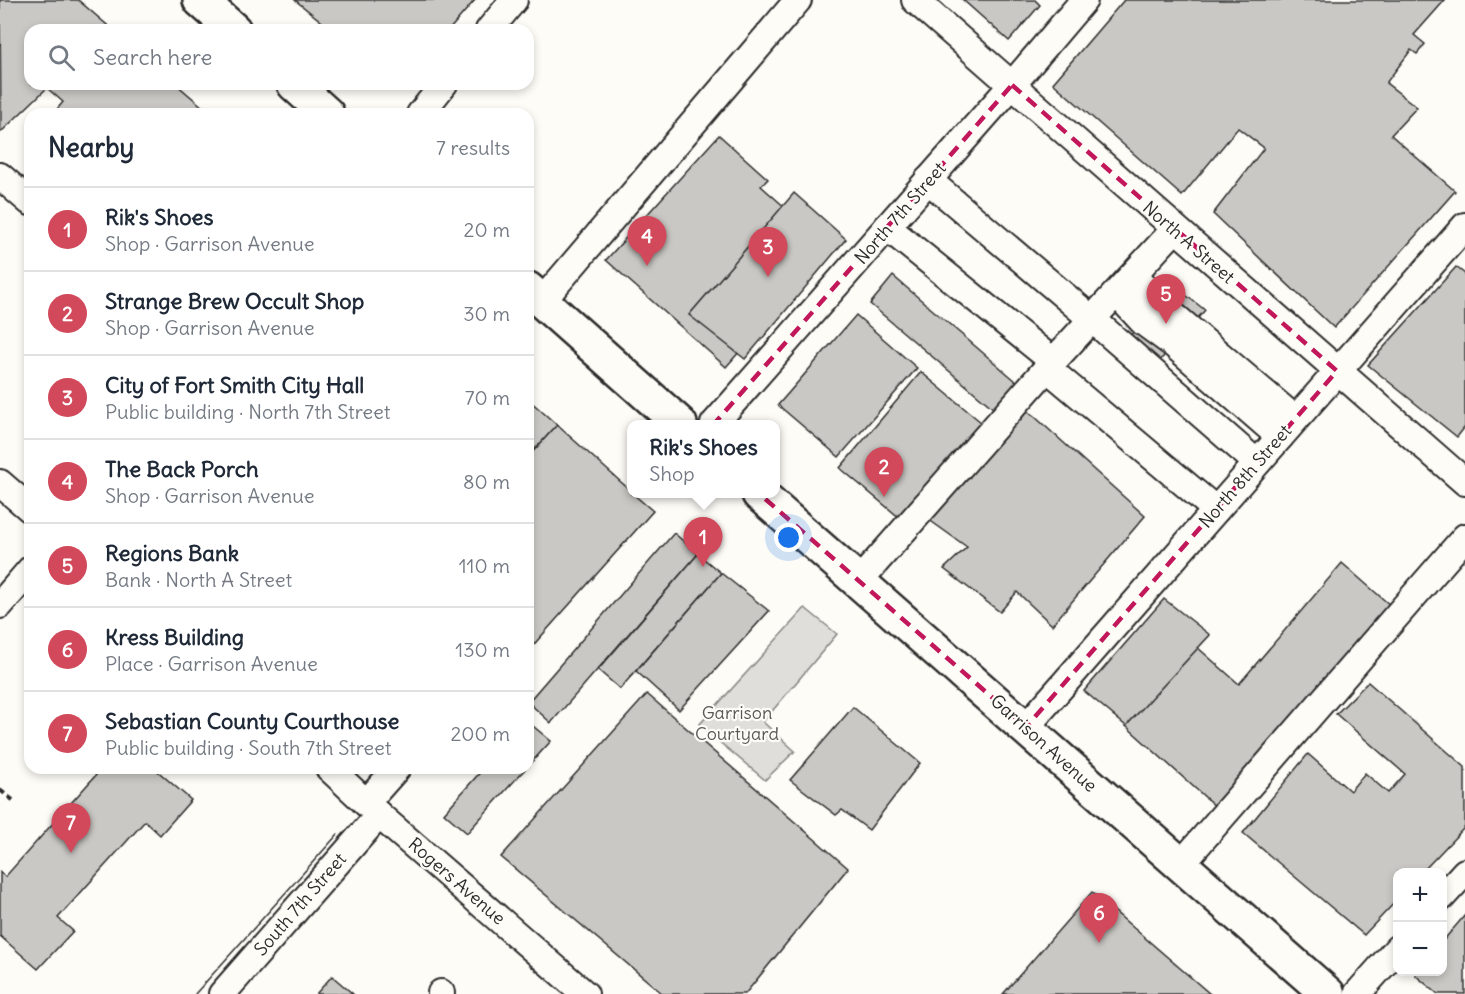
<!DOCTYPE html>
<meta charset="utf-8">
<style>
body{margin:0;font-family:Delius,sans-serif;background:#f2f2f3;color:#1f2937}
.controls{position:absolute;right:18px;bottom:18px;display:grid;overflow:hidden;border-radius:12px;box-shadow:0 3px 9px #0003}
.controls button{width:54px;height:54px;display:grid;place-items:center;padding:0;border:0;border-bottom:2px solid #e0e1e3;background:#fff;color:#1f2937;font:30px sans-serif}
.you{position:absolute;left:789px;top:538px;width:21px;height:21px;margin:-15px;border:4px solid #fff;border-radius:50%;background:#1a73e8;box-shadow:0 0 0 9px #1a73e833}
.badge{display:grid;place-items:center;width:39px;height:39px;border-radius:50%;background:#d1495b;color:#fff;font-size:20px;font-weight:700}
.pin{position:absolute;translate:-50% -50px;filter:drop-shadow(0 2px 3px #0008)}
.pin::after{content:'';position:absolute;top:32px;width:21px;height:18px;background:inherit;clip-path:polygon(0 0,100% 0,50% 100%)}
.popup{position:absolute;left:627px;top:420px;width:153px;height:78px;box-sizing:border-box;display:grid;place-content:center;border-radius:12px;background:#fff;filter:drop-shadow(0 2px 4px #0005);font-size:20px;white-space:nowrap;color:#747a83}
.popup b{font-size:22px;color:#1f2937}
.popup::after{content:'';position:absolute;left:50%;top:100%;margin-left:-12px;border:12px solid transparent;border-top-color:#fff}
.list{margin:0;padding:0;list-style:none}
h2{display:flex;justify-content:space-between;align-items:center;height:78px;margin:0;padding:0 24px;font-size:26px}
h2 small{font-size:20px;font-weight:400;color:#747a83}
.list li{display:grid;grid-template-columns:39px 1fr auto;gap:18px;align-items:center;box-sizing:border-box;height:84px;padding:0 24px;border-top:2px solid #e0e1e3}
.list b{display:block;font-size:22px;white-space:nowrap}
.list p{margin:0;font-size:20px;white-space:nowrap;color:#747a83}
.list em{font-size:20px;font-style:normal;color:#747a83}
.icon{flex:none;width:33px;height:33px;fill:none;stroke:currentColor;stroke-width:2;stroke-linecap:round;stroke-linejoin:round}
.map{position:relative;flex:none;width:1465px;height:994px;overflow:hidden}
.search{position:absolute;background:#fff;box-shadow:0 3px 9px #0003;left:24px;top:24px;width:510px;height:66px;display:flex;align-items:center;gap:15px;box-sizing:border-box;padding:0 21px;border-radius:18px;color:#747a83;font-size:22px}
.panel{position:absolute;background:#fff;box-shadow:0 3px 9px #0003;left:24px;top:108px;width:510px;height:666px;border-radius:18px}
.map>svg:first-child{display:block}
.green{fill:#dfdeda;stroke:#858482;stroke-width:1.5}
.building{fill:#c9c8c4;stroke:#2b2b2b;stroke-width:1.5}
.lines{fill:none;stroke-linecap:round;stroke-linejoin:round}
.minor-casing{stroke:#2b2b2b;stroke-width:30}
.major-casing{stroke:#2b2b2b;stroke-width:38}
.path{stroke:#2b2b2b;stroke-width:4;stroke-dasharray:6 4.5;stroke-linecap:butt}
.minor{stroke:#fdfcf7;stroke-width:26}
.major{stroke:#fdfcf7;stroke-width:33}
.tram{stroke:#2b2b2b;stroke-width:1.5}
.marked{fill:none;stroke:#c2185b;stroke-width:4.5;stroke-dasharray:12 8;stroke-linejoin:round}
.labels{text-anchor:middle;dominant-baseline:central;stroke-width:4.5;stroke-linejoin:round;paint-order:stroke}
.street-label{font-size:18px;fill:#2b2b2b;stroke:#fdfcf7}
.park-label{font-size:18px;fill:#585857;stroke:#fdfcf7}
</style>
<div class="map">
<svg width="1465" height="994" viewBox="0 0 1465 994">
<rect width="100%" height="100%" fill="#fdfcf7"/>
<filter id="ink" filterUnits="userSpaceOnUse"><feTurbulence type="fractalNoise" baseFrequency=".0167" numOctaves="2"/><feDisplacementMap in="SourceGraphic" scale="12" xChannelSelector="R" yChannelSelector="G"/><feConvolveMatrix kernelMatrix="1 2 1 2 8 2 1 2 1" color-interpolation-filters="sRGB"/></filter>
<g filter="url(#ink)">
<!-- green -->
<polygon class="green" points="805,608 837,634 763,722 795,751 765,780 699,725"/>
<!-- building -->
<g class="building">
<polygon points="0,0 78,0 113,30 30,30 30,84 176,84 211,114 53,114 63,102 47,88 1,132"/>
<polygon points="295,0 475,0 449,30 332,30"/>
<polygon points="963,0 1035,0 1040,5 1009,41"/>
<polygon points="1124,0 1445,0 1414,35 1425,44 1417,54 1411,50 1386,83 1417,107 1391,135 1455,191 1334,328 1213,214 1264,148 1238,128 1182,196 1053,83"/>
<polygon points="719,135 768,179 761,186 831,248 726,367 606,260"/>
<polygon points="794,193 846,239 745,359 689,315"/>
<polygon points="1456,267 1465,274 1465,427 1457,437 1368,365"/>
<polygon points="893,276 1023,387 1000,414 870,304"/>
<polygon points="1174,286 1205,310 1155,366 1126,340"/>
<polygon points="856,315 917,368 839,457 778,405"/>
<polygon points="921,372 988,428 907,524 840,468"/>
<polygon points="528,399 557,425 528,457"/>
<polygon points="1024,407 1145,516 1052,625 1017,592 1000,612 944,569 967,547 925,517"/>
<polygon points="557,425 631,491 631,494 633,494 653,511 528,651 528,457"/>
<polygon points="674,533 698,554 551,723 528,702"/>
<polygon points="698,554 721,573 620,689 598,670"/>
<polygon points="1342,563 1391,606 1217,808 1126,726 1197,647 1239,684"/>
<polygon points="721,573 769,611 679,710 636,671"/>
<polygon points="1164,599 1210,635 1126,726 1084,691"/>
<polygon points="1368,682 1465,767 1465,827 1422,872 1398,872 1398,899 1364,935 1243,833 1308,754 1350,791 1365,773 1388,793 1405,774 1336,714"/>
<polygon points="647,694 848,868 745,994 663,994 501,857"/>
<polygon points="853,707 920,763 869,830 842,810 836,815 790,780"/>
<polygon points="528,722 551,741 528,766"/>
<polygon points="88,768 154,768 191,800 160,835 145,821 58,918 73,931 38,969 0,936 0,872 5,877 96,775"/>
<polygon points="484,768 526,768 467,833 444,813"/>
<polygon points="1092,892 1210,994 1003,994"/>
<polygon points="1465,915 1465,994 1438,994 1415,975 1418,972 1442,972 1442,942"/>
<polygon points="332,976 353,994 316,994"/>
</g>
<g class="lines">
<defs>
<g id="minor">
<polyline points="915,0 1465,482"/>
<polyline points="489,30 514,0"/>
<polyline points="420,114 444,84"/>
<polyline points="0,176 30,202"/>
<polyline points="928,180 1093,320 1257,463"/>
<polyline points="887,227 1053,361"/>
<polyline points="1137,271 1140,281 1159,303 1295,419"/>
<polyline points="1117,294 1143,322 1173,344 1280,437"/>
<polyline points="542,301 798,0"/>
<polyline points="1047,368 1216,510"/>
<polyline points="714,424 1012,85 1084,0"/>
<polyline points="0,483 30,509"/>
<polyline points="859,581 1047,368 1175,229"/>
<polyline points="0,605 30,570"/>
<polyline points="1026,727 1465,226"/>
<polyline points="329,768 379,815 585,994"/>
<polyline points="366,803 397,768"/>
<polyline points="1181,864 1465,537"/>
<polyline points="1442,897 1465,872"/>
<polyline points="222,994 379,815"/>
<polyline points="441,994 441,993"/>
<polyline points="1357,994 1398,948"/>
</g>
<g id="major">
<polyline points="200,0 234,30"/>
<polyline points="294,84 327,114"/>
<polyline points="528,289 680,424"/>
<polyline points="759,494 1328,994"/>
</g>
</defs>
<!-- minor casing -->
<use href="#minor" class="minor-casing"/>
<!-- major casing -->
<use href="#major" class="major-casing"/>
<!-- path -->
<polyline class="path" points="0,790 14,801"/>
<!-- minor -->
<use href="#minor" class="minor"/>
<!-- major -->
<use href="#major" class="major"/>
<!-- tram -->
<polyline class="tram" points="195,994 338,834"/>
</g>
</g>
<!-- marked area -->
<path class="marked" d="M1012 85 1337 371 1026 727 699 441Z"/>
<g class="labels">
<!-- street labels -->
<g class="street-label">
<text transform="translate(900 213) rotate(-49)">North 7th Street</text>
<text transform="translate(1189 242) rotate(41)">North A Street</text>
<text transform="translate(1245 476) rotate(-49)">North 8th Street</text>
<text transform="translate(1044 743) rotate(42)">Garrison Avenue</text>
<text transform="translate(457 881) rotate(41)">Rogers Avenue</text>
<text transform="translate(300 904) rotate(-49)">South 7th Street</text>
</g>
<!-- park labels -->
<g class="park-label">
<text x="737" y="712">Garrison<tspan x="737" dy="21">Courtyard</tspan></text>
</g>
</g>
</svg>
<div class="controls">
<button>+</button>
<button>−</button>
</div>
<div class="you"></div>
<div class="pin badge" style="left:703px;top:567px">1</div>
<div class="popup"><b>Rik's Shoes</b>Shop</div>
<div class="pin badge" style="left:884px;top:497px">2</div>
<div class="pin badge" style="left:768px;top:277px">3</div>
<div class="pin badge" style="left:647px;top:266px">4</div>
<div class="pin badge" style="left:1166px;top:324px">5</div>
<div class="pin badge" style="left:1099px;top:943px">6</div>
<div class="pin badge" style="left:71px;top:853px">7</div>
<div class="search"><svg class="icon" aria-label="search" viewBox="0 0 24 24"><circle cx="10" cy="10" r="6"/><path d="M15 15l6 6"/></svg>Search here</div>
<section class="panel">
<h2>Nearby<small>7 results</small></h2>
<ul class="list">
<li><span class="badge">1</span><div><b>Rik's Shoes</b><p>Shop · Garrison Avenue</p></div><em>20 m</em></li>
<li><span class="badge">2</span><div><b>Strange Brew Occult Shop</b><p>Shop · Garrison Avenue</p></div><em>30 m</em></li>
<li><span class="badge">3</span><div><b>City of Fort Smith City Hall</b><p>Public building · North 7th Street</p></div><em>70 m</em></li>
<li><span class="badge">4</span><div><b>The Back Porch</b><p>Shop · Garrison Avenue</p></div><em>80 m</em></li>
<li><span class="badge">5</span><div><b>Regions Bank</b><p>Bank · North A Street</p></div><em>110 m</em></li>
<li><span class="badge">6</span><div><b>Kress Building</b><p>Place · Garrison Avenue</p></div><em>130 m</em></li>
<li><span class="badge">7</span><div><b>Sebastian County Courthouse</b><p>Public building · South 7th Street</p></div><em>200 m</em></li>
</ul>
</section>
</div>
